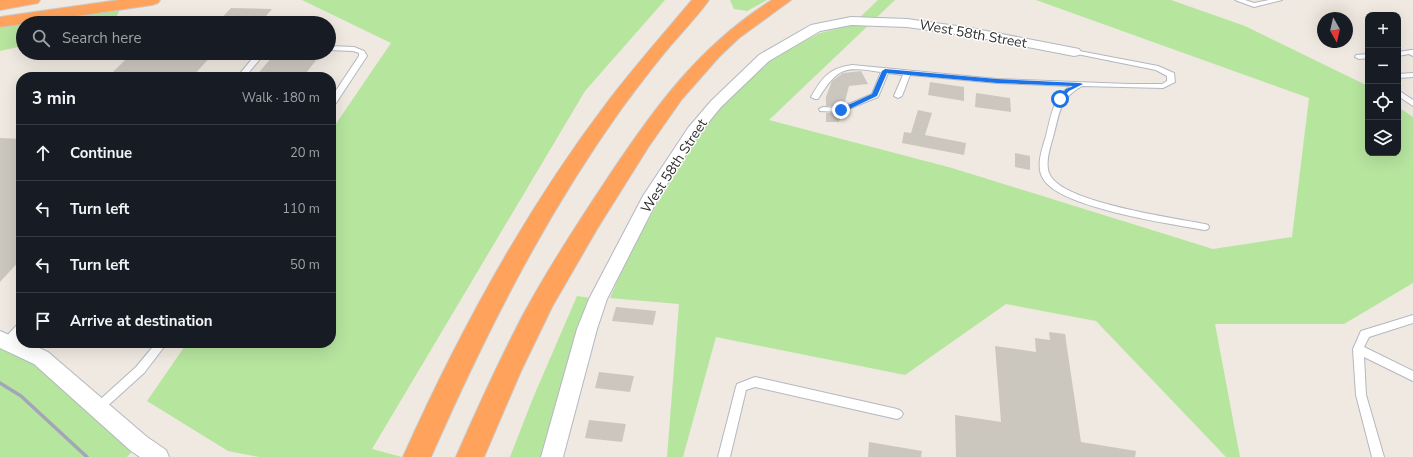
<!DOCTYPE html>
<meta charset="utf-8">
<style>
body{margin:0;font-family:"Nunito Sans",sans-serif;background:#242831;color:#f1f3f6}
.controls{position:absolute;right:12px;top:12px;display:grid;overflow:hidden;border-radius:8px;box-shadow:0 4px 16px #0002}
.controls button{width:36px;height:36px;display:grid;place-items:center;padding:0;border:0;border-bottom:1px solid #363941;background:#171b24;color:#f1f3f6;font:20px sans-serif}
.compass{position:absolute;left:1317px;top:12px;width:36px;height:36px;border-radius:50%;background:#171b24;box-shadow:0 4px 16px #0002;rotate:172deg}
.stop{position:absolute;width:12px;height:12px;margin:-9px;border:3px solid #1a73e8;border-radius:50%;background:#fff}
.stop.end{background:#1a73e8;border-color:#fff;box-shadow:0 1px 4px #0008}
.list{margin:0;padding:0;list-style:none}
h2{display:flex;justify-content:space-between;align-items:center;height:52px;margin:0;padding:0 16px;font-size:17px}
h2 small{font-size:13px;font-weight:400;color:#9ea1a6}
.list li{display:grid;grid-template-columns:26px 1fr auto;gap:12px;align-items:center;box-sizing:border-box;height:56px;padding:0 16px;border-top:1px solid #363941}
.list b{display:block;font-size:15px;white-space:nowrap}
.list em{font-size:13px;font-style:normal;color:#9ea1a6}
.icon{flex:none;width:22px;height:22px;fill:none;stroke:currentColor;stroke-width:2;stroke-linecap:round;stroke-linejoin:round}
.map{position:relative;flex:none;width:1413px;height:457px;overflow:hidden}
.search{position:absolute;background:#171b24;box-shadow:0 4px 16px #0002;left:16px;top:16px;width:320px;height:44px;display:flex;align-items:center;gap:10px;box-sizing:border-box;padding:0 14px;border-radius:22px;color:#9ea1a6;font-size:15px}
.panel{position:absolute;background:#171b24;box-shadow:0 4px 16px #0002;left:16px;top:72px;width:320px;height:276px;border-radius:16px}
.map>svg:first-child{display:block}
.green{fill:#b6e59e}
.building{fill:#cbc7bf}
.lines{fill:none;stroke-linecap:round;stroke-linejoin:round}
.lane-casing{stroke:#b4b7c1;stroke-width:2}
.street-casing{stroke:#b4b7c1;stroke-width:2}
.highway-casing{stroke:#c9c9c9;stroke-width:2}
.lane{fill:#fff;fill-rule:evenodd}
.street{fill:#fff;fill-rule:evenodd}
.highway{fill:#ffa35c;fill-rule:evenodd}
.rail{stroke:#a3a6b8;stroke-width:3.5}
.route{fill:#1a73e8}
.labels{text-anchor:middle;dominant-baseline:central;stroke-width:3;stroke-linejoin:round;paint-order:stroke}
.street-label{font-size:14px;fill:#2e2e2e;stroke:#fff}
</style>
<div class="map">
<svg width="1413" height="457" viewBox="0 0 1413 457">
<rect width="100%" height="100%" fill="#efe9e1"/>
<!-- green -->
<g class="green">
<polygon points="302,0 665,0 585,91 372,449 402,457 259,457 228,451 147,401 187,343 331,343 331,131 391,43"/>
<polygon points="730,0 767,0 747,11 734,9"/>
<polygon points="878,0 895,0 769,120 952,168 1213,249 1292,237 1309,98 1036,0 1171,0 1245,26 1368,86 1368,153 1398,153 1398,107 1413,117 1413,283 1344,324 1215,324 1240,457 1226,457 1096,321 1006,304 905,375 716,337 683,457 667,457 679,304 610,298 626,261 656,206 708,121 730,97 763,66 779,54 820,33 852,25"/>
<polygon points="123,4 113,23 23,23 23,46 0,51 0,22"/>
<polygon points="577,296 591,298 544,457 510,457 533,398"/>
<polygon points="0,339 41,358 139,444 127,457 0,457"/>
</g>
<!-- building -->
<g class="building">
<polygon points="231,8 272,9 260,23 217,23"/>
<polygon points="132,53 214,53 192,77 108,77"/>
<polygon points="272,57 317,59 303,77 255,77"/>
<polygon points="861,71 868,84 849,86 844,105 840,106 826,106 826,97 832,81 843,73"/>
<polygon points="930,82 964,87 964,101 928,95"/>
<polygon points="976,93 1010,98 1011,112 975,107"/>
<polygon points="918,110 932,113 925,135 966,143 964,155 902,143 904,132 911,133"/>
<polygon points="826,113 842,113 839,122 826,122"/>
<polygon points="0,138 21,139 21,259 0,282"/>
<polygon points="1015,153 1030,156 1030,170 1015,167"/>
<polygon points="616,307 656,311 653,325 612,321"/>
<polygon points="1049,332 1065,334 1081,442 1136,451 1135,457 956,457 955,415 1001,422 995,346 1036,352 1035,338 1050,340"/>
<polygon points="599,372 634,376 630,392 595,388"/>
<polygon points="589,420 626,424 622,442 585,438"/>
<polygon points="869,442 922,451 921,457 868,457"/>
</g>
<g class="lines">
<defs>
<g id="lane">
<polygon points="1235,0 1245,0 1254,3 1269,0 1282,0 1254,7"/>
<polygon points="329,46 354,47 364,51 367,56 334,106 331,106 331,98 359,56 359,53 353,51 329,50"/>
<path d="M1074 50 1158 66 1174 73 1175 82 1163 88 1082 86C1058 100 1060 113 1053 137 1050 148 1043 168 1052 178 1070 203 1173 218 1205 224L1208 225 1209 227 1208 229 1205 230C1171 224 1062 208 1044 180 1035 168 1042 149 1046 136 1051 117 1053 96 1071 86L997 83 910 75 902 96 898 98 894 96 903 75 888 73 878 97 841 112 820 111 819 109 823 107 840 108 872 94 881 72C844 66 838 67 818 99H815L811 97C822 78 829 68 852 65L997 79 1129 84H1162L1167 81V76L1156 70 1072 53 1070 52Z"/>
<polygon points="1411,50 1413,50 1413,56 1409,54 1398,56 1398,52"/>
<polygon points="257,53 265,53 245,77 237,77"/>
<polygon points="1368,54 1368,58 1359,59 1355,57 1356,55"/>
<polygon points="1413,73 1413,77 1398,78 1398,74"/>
<polygon points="1398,90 1413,100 1413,106 1398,96"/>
<polygon points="1413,315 1413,323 1369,337 1364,347 1413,371 1413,381 1364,357 1366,395 1384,457 1372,457 1356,395 1353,349 1361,331"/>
<path d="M21 324V335C16 340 11 349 3 346L2 343 3 340 17 325Z"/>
<polygon points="156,343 167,343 144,373 102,411 98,413 94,411 93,408 94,405 136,367"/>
<polygon points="755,377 897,409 901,411 903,414 901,417 897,419 755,387 746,390 730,457 718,457 736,387 737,384"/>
</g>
<g id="street">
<polygon points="851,17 907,19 971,28 1074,48 1079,49 1081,52 1079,55 1074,56 971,36 907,27 851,25 820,31 769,61 721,107 699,134 659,197 607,299 597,329 563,457 541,457 577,329 589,299 643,196 688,128 711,101 759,55 811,25"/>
<polygon points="0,331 21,340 21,343 28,343 48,352 147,437 166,450 169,457 140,457 131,451 34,364 0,348"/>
</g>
<g id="highway">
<polygon points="0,0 40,0 38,3 0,10"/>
<polygon points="119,0 160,0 158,3 152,5 0,27 0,17"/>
<path d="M692 0H709C696 18 680 34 666 51 651 69 636 89 622 108 544 217 485 335 431 457H403C459 332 526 209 609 100 636 65 664 33 692 0Z"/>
<path d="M772 0H791L739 38 719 57 682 99 649 146 597 229 552 307 521 371 484 457H456C477 409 499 361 523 315 549 267 579 221 609 176 655 107 700 45 772 0Z"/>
</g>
</defs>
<!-- lane casing -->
<use href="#lane" class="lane-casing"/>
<!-- street casing -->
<use href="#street" class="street-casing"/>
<!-- highway casing -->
<use href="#highway" class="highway-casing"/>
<!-- lane -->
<use href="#lane" class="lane"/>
<!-- street -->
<use href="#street" class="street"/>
<!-- highway -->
<use href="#highway" class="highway"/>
<!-- rail -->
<polyline class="rail" points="0,383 21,396 87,457"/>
</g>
<!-- route -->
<polygon class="route" points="885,69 997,79 1080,83 1083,84 1069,91 1060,101 1058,98 1066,89 1073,86 997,83 887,73 877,96 843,112 839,112 839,109 872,94 882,71"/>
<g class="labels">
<!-- street labels -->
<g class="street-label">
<text transform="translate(973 34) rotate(10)">West 58th Street</text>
<text transform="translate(674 166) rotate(-57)">West 58th Street</text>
</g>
</g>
</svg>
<div class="controls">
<button>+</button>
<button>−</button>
<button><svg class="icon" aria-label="locate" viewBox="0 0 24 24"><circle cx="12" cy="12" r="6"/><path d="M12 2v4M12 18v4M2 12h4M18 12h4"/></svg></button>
<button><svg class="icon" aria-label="layers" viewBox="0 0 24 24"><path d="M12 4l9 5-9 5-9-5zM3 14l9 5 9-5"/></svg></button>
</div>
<svg class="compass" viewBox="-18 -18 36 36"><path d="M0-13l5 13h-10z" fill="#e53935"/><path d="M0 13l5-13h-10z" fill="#9ea1a6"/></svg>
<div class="stop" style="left:1060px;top:99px"></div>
<div class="stop end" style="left:841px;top:110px"></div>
<div class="search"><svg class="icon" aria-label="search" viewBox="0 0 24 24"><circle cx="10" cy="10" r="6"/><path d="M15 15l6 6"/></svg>Search here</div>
<section class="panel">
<h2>3 min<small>Walk · 180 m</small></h2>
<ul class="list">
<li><svg class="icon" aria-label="ahead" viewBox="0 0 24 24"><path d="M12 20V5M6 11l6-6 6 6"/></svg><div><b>Continue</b></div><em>20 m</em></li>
<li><svg class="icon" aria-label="left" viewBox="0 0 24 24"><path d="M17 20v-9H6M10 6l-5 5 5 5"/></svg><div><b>Turn left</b></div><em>110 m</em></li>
<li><svg class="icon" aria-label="left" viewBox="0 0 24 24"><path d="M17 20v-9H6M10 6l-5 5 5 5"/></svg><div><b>Turn left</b></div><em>50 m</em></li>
<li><svg class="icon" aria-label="arrive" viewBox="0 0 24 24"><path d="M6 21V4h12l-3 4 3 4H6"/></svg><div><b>Arrive at destination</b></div></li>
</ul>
</section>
</div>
